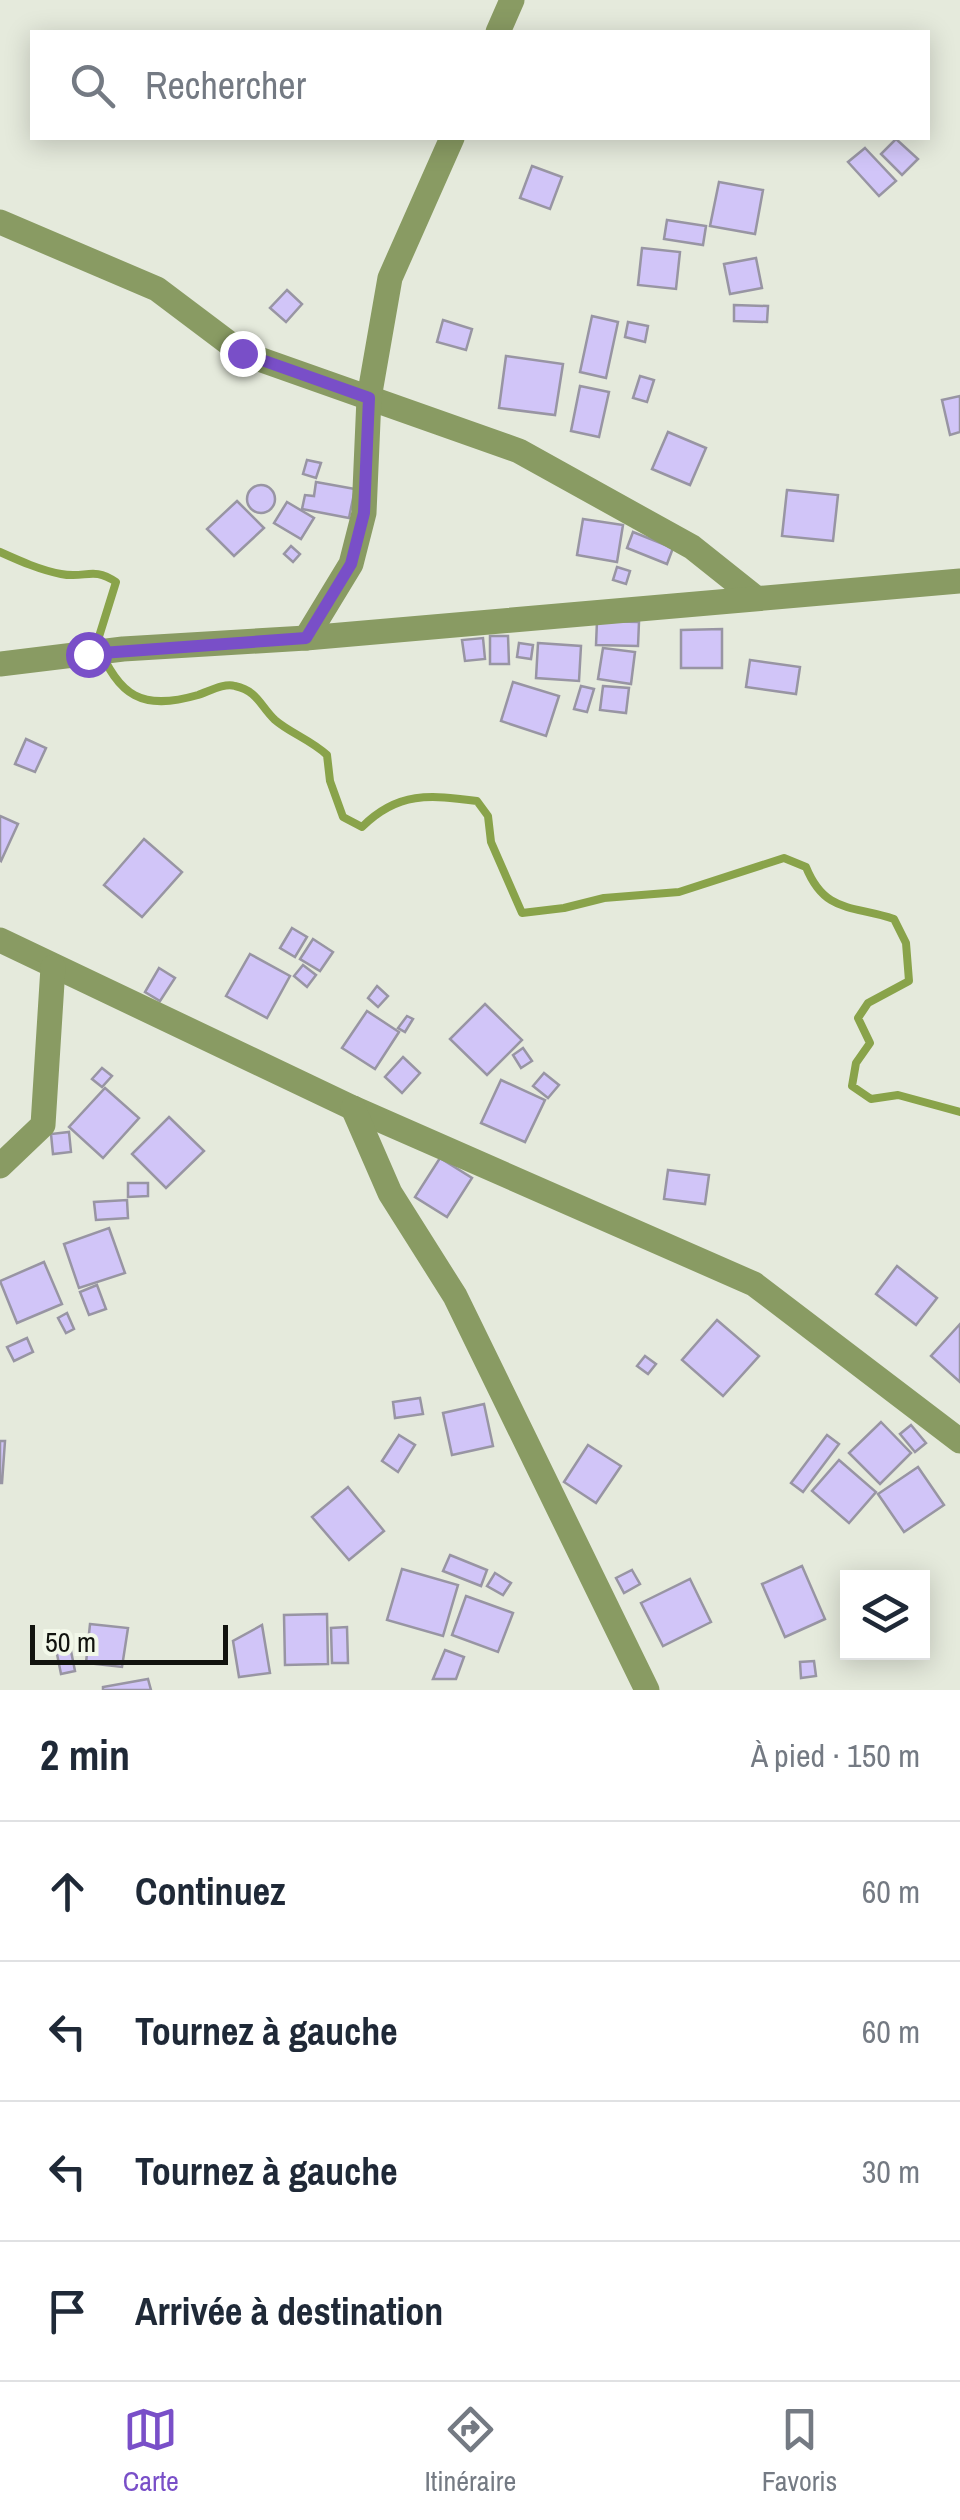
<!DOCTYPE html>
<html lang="fr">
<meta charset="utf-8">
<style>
body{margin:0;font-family:"Archivo Narrow",sans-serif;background:#f6f6f7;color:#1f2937}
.controls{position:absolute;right:30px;bottom:30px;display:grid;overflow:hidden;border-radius:0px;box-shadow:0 5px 25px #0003}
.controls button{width:90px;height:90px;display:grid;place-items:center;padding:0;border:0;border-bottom:2px solid #e0e1e3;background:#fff;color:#1f2937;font:50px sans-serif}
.scale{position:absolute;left:30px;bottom:25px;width:198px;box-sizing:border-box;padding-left:10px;border:5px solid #11130e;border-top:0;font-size:28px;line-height:35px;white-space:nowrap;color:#11130e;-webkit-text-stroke:8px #f2f8e9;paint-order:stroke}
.stop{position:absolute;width:30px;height:30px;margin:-22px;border:8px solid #794fc8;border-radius:50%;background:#fff}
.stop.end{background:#794fc8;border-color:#fff;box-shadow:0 2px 10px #0008}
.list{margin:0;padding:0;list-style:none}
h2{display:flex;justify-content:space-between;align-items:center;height:130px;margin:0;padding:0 40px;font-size:42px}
h2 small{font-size:32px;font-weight:400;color:#747a83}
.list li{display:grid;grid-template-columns:65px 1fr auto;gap:30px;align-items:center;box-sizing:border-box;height:140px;padding:0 40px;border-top:2px solid #e0e1e3}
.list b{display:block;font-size:38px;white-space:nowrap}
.list em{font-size:32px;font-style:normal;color:#747a83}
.icon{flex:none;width:55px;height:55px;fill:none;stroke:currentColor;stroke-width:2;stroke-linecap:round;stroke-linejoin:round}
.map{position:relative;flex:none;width:960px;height:1690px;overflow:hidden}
.search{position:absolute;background:#fff;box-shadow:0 5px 25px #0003;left:30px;right:30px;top:30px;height:110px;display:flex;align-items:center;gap:25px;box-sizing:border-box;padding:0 35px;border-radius:0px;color:#747a83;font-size:38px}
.sheet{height:690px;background:#fff}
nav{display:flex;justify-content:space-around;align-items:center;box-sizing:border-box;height:140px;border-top:2px solid #e0e1e3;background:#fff;font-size:28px;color:#747a83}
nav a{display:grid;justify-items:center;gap:5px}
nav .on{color:#794fc8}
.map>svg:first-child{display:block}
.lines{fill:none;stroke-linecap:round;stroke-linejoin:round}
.stream{stroke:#89a34a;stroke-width:8}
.building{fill:#d1c5f8;stroke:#9895a3;stroke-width:2.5}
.minor{stroke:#899b63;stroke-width:25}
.route{stroke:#794fc8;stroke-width:12}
</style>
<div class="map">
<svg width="960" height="1690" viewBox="0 0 960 1690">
<rect width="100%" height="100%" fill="#e5eadc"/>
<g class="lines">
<!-- stream -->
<path class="stream" d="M0 552C20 561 40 570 61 574 86 579 92 566 116 582L97 643C119 697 142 711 198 695 210 691 224 683 235 686 258 691 260 706 275 720 290 733 311 740 327 755L330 781 343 817 362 827C398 791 430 795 477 801L488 816 491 842 522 913 564 908 604 898 679 892 784 858 806 867C825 914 853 905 894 919L906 943 909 981 868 1003 858 1018 870 1043 856 1063 852 1086 871 1099 898 1095 960 1112"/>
</g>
<!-- building -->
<g class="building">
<polygon points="896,139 918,159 902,175 881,154"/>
<polygon points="865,148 896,181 879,196 848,162"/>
<polygon points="532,166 562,177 550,209 520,198"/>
<polygon points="719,182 763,190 755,234 710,226"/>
<polygon points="667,220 706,226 703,245 664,239"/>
<polygon points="642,248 680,252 676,289 638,285"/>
<polygon points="756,258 762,288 730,294 724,264"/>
<polygon points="287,290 302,304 286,322 270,308"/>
<polygon points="734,305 768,306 767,322 734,321"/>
<polygon points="592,316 618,322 606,378 580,372"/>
<polygon points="443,320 472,329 466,350 437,342"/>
<polygon points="628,322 648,326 645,342 625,337"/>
<polygon points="506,356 563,364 555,415 499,408"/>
<polygon points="640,376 654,380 647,402 633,398"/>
<polygon points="580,386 609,392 599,437 571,431"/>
<polygon points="960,396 960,432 950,435 942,400"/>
<polygon points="668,432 706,448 690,485 652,469"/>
<polygon points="307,460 321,463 316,478 303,474"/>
<polygon points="316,482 355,489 349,518 302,509 305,495 314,496"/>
<circle cx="261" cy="499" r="14"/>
<polygon points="787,490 838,495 833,541 782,536"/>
<polygon points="237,501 264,528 234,556 207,529"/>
<polygon points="287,502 314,518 301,539 274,523"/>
<polygon points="583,519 623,525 617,562 577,555"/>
<polygon points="633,532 673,548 667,564 627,548"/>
<polygon points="291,546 300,554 293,562 284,554"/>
<polygon points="617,567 630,571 626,584 613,580"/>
<polygon points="597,621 639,622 638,646 596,645"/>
<polygon points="722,629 722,668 681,668 681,630"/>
<polygon points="490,636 508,636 509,664 490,664"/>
<polygon points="483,638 485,659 465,661 462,640"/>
<polygon points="519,643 533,645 531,659 517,657"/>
<polygon points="538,643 581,646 579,681 536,678"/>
<polygon points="603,648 635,652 631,684 598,679"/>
<polygon points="750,660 800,667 796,694 746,687"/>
<polygon points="513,682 559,696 546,736 501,721"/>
<polygon points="581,686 594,689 587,712 574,709"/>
<polygon points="603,686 629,688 626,713 600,710"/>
<polygon points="26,739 46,748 35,772 15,764"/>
<polygon points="0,816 18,824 1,861 0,860"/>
<polygon points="144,839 182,872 142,917 104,885"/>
<polygon points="292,928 307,937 295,957 280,948"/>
<polygon points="313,939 333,952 320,971 300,959"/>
<polygon points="250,954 290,976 267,1018 226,996"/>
<polygon points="303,965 316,975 307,987 294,976"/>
<polygon points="159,968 175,978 160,1001 145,992"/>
<polygon points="377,986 388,996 378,1007 368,998"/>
<polygon points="485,1004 522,1040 487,1075 450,1039"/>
<polygon points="367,1011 399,1032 375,1069 342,1048"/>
<polygon points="407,1016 413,1019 405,1032 398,1028"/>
<polygon points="523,1048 532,1061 521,1068 513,1055"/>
<polygon points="403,1057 420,1073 402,1093 385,1077"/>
<polygon points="102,1068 112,1076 102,1087 92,1079"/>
<polygon points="544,1073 559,1085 548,1098 533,1086"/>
<polygon points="501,1080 545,1100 525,1142 481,1123"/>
<polygon points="105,1088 139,1118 103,1158 69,1127"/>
<polygon points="169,1117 204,1151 166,1188 132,1154"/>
<polygon points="69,1132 71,1152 53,1154 51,1134"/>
<polygon points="440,1158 472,1178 447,1217 415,1197"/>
<polygon points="668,1170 709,1175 705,1204 664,1199"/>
<polygon points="128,1183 148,1183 148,1196 128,1197"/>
<polygon points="127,1200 128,1218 96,1220 94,1202"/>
<polygon points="109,1228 125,1273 79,1288 64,1244"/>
<polygon points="44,1262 62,1304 17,1323 0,1281"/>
<polygon points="897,1266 937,1298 916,1325 876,1294"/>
<polygon points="97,1285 106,1309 89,1315 80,1292"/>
<polygon points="67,1313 74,1329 66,1333 58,1318"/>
<polygon points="717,1320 759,1356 723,1396 682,1360"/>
<polygon points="960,1324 960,1382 931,1356"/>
<polygon points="27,1338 33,1352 14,1361 7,1347"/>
<polygon points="645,1356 656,1364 648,1374 637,1366"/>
<polygon points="420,1398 423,1414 395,1418 393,1402"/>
<polygon points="484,1404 493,1446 452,1455 443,1413"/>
<polygon points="881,1422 911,1453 880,1484 849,1453"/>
<polygon points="911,1425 926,1443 915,1452 900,1434"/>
<polygon points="399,1435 415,1445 398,1472 382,1461"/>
<polygon points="827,1435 839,1444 803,1492 791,1483"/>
<polygon points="0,1441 5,1441 2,1483 0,1483"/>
<polygon points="588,1445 621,1466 596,1503 564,1482"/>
<polygon points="839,1460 876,1492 849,1523 812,1491"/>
<polygon points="918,1467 944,1505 904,1532 878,1494"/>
<polygon points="348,1487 384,1531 349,1560 312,1517"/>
<polygon points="450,1555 487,1570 481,1586 443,1571"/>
<polygon points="802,1566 825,1619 785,1637 762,1584"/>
<polygon points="402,1569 458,1585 443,1636 387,1620"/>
<polygon points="632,1570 640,1584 624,1593 616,1578"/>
<polygon points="495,1573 511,1583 503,1595 487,1586"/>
<polygon points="690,1579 711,1622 663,1646 641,1603"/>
<polygon points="466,1596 513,1613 498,1652 452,1635"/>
<polygon points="327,1614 328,1664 285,1665 284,1615"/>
<polygon points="90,1624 128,1628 122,1667 86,1663"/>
<polygon points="262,1625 270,1673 239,1677 233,1641"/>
<polygon points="347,1627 348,1663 332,1663 331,1628"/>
<polygon points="70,1646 75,1671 61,1674 56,1649"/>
<polygon points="445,1650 464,1657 456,1679 433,1679"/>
<polygon points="814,1661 816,1676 801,1678 800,1662"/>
<polygon points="148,1679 151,1690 103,1690 103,1687"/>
</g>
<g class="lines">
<!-- minor -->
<g class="minor">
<polyline points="498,32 512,0"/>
<polyline points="0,222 157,289 242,353 519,451 692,547 756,598"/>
<polyline points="306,638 351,564 364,513 369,398 390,278 452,138"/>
<polyline points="0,664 123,649 306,638 960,581"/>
<polyline points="0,940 353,1108 754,1284 960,1441"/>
<polyline points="353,1108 390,1193 455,1296 647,1690"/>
<polyline points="0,1166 43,1125 53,967"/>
</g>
</g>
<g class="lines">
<!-- route -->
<polyline class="route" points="88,654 306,638 351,564 364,513 369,398 242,353"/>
</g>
</svg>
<div class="controls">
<button><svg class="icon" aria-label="layers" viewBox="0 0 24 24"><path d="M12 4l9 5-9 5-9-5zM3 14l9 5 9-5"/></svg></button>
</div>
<div class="scale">50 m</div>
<div class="stop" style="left:88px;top:654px"></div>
<div class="stop end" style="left:242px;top:353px"></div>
<div class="search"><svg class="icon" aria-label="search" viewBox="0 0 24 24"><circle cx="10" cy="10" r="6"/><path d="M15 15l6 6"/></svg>Rechercher</div>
</div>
<section class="sheet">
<h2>2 min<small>À pied · 150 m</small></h2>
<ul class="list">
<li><svg class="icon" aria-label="ahead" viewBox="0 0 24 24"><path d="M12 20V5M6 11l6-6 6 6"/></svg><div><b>Continuez</b></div><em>60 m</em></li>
<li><svg class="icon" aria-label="left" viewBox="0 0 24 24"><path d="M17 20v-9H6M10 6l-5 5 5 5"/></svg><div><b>Tournez à gauche</b></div><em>60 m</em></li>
<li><svg class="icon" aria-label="left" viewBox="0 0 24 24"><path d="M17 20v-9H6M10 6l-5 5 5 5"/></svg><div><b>Tournez à gauche</b></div><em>30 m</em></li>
<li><svg class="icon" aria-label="arrive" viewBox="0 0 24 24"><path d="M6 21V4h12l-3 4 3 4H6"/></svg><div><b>Arrivée à destination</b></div></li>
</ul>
</section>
<nav>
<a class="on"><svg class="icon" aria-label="map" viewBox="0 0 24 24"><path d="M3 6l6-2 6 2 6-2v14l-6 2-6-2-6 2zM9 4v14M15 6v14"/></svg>Carte</a>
<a><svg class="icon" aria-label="directions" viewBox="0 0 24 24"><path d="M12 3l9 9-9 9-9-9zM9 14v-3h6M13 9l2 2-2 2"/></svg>Itinéraire</a>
<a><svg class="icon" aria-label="saved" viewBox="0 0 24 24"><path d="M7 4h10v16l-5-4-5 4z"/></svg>Favoris</a>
</nav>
